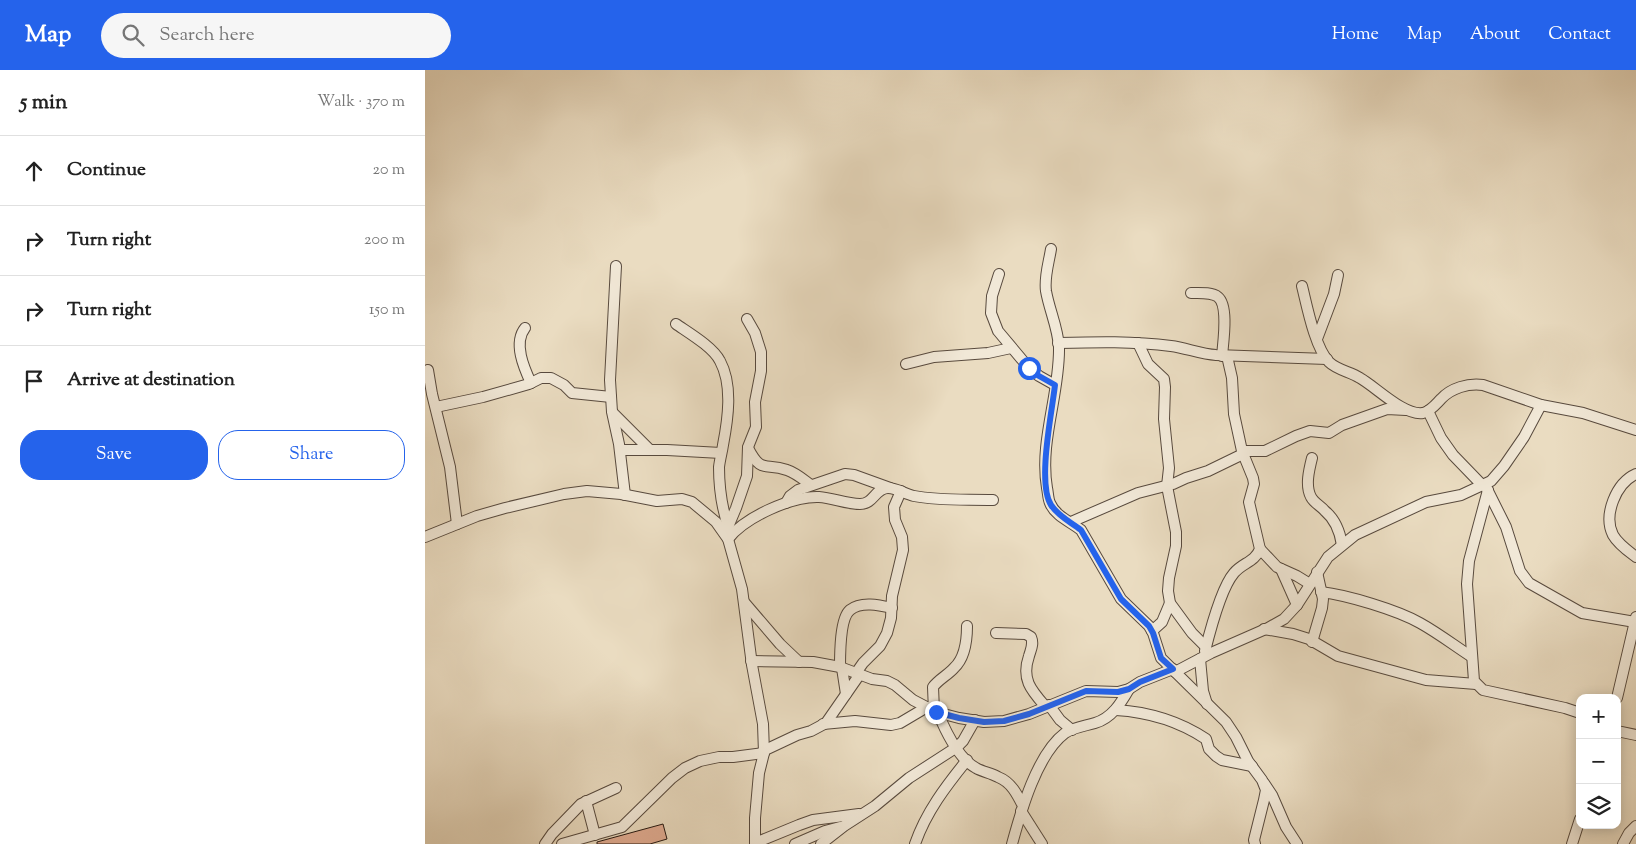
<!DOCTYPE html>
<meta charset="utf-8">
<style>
body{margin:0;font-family:"Sorts Mill Goudy",serif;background:#f6f6f6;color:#222}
.controls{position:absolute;right:15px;bottom:15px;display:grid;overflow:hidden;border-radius:10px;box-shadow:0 2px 12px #0003}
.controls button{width:45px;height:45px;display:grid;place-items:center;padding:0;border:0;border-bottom:1px solid #e0e0e0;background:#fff;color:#222;font:25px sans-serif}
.stop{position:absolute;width:15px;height:15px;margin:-11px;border:4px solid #2563eb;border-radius:50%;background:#fff}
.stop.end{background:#2563eb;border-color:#fff;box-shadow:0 1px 5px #0008}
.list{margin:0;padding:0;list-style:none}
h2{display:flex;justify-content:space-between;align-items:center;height:65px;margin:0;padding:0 20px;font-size:21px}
h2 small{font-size:16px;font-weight:400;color:#767676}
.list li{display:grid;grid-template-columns:32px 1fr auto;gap:15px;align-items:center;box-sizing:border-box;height:70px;padding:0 20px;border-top:1px solid #e0e0e0}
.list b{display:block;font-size:19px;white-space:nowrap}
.list em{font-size:16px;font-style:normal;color:#767676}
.actions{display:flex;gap:10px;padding:15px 20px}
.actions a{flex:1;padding:11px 0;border:1px solid #2563eb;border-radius:20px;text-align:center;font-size:18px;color:#2563eb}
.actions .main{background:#2563eb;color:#fff}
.icon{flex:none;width:28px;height:28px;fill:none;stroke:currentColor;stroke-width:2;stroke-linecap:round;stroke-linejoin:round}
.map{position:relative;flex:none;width:1211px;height:774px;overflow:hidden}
header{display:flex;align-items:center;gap:30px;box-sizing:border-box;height:70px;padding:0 25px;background:#2563eb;color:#fff}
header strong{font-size:24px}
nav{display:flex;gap:28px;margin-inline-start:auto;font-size:18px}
.search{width:350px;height:45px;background:#f6f6f6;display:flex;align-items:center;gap:12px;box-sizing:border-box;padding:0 18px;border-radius:28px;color:#767676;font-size:19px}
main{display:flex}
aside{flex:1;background:#fff}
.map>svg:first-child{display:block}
.building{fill:#e1ad93;stroke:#271a13}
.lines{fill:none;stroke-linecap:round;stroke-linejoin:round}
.minor-casing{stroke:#584a3e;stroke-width:12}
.minor{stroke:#f1e8d7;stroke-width:10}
.route{stroke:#2563eb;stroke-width:6}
</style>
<header>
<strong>Map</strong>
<div class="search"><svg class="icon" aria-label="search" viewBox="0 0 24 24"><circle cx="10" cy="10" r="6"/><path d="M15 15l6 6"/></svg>Search here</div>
<nav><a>Home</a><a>Map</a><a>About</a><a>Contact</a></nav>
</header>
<main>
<aside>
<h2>5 min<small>Walk · 370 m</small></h2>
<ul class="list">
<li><svg class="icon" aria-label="ahead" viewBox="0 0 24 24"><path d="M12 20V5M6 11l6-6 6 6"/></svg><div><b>Continue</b></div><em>20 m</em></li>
<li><svg class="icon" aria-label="right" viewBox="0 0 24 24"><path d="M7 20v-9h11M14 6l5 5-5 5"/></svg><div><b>Turn right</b></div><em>200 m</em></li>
<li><svg class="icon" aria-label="right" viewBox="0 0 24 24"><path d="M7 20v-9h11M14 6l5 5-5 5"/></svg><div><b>Turn right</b></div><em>150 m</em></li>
<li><svg class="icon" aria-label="arrive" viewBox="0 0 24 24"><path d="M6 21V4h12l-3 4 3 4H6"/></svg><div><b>Arrive at destination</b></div></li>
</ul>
<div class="actions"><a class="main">Save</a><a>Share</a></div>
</aside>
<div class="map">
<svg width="1211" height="774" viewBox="0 0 1211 774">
<rect width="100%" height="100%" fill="#eadcc1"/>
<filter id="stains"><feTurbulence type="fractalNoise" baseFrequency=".004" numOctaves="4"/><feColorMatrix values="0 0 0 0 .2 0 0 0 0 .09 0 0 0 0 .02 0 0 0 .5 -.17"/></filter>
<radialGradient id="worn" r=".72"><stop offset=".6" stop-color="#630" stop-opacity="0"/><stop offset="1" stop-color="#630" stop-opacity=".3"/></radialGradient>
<!-- building -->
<polygon class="building" points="238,754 242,769 225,774 172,774 172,772"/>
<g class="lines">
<defs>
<g id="minor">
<path d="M626 179C624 192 619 207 621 221 624 239 633 258 634 277 635 324 614 371 622 418 623 422 623 429 625 433 630 446 646 452 656 460L696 529 724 556 728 563 736 588 801 652 811 667 823 691 837 710 841 720 839 730 829 770 830 774"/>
<polyline points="191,196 185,310 187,342 194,374 200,425"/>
<polyline points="574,204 567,226 566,243 573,261 604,298 614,306 630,315"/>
<path d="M877 216C882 236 890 278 904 292 912 300 926 302 935 308 951 317 979 346 998 343 1006 341 1011 334 1016 329 1026 318 1043 313 1058 315L1116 335 1158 343 1211 360"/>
<path d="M766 223C774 223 787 222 793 227 804 236 798 273 797 286"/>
<path d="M251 254C264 263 288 277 295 291 308 315 303 349 298 375 297 382 295 389 294 397 294 420 298 444 306 465"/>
<path d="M100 258C88 273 99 298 106 313"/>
<polyline points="892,269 909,224 913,205"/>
<path d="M633 273C671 272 708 271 746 276 761 278 776 284 791 285L902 289"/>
<polyline points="713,273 723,294 739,309 740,317 739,349 744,398 742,416 751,462 751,476 744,508 743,521 745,533 767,563 781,577"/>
<polyline points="481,294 509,287 563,283 586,278"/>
<polyline points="3,300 7,324 25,397 32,454"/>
<polyline points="11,337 58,327 104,314 116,308 126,308 139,315 147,323 186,327"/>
<polyline points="1003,341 1016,368 1028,385 1057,415"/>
<polyline points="188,343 224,379"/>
<path d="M323 378C337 405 340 392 362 400 371 403 379 410 386 415"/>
<polyline points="195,380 242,380 296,383"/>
<polyline points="817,381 840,381 871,366 885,361 904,363 917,355 962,339 981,340"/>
<path d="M887 388C884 400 880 416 886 427 889 433 896 436 900 441 911 450 915 462 917 475"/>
<path d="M1211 404C1191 413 1178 445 1188 465 1193 474 1203 481 1211 487"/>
<polyline points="1061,417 1081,457 1095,501 1104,513 1157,543 1210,552"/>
<polyline points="1063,420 1044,491 1042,514 1049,611 1058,620 1140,638 1155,643"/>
<polyline points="361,433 365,426 373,420 420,404 429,405 465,418"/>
<polyline points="646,452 713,423 748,414 761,408 783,401 818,384"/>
<polyline points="303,457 311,438 322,406 323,377 331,357 330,332 336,301 336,282 330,263 322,249"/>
<polyline points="0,467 52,446 80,438 139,424 162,421 196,424 232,431 257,429 267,432 291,452 303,469 317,519 327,595 338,654 339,683 334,703 330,748 330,774"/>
<path d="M303 469C320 447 367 426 394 427 408 428 421 434 435 434 449 434 450 418 463 418 472 418 480 424 489 426 514 431 542 429 568 430"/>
<polyline points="835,479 852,497 872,506 885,514"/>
<polyline points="856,499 872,535"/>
<path d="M896 522C922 525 972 540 995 553 1013 563 1030 576 1047 587"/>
<polyline points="319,532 355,574 374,592"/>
<polyline points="839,559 868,564 884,569 913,586 1001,610 1051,614"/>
<polyline points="727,561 737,552 745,533"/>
<path d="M571 563 601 564 606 567C609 574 606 579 604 586 596 609 606 620 620 636"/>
<polyline points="887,572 897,538 898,529 892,502"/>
<path d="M780 581C785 561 796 518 809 503 817 493 830 492 835 479L824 432 829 414 828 408 817 381 809 344 807 308 802 286"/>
<polyline points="775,589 778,621 782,634"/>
<polyline points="326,591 388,592 415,597 447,609 462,611 470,615 488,630 511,642 534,648 559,652 579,651 604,644 661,621 693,622 704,619 715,612 748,599"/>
<path d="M415 597C415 584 415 548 425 540 436 531 454 535 467 538"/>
<polyline points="417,598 421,624"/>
<polyline points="750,602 786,583 843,558 859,549 872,535 903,487 930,465 1001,432 1036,425 1066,411 1079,396 1099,367 1116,335"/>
<polyline points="431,603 438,593 455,576 462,563 466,548 467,526 478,480 477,467 470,450 469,437 476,421"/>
<polyline points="1192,628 1211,547"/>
<polyline points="624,635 635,650 647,660"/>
<path d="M691 640C723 642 754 651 781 669L784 679 791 686 797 690 827 696"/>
<path d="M509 641 508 617C514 609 523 605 529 598 540 588 542 570 542 556"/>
<path d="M513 643C520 660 534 689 551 698 558 702 566 703 573 707 586 712 592 724 598 736"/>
<polyline points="398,654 430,651 466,655 475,653 502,637"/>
<polyline points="1192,661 1211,665"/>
<polyline points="338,681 372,665 386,661 401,653 435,604"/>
<polyline points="839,713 847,725 861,757 872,774"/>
<polyline points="161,731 170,765"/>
<polyline points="596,741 617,774"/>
<polyline points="330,773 374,755 388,750 434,744"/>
<polyline points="120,774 127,764 156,734 191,718"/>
<polyline points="137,774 197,757 247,708 260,698 275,691 294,687 308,687 339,683"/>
<polyline points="370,774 400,761 415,757"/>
<polyline points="396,774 419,756 450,736 484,708 532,677 538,671 550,650"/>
<path d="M490 774C501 742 521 716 542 690"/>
<path d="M587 774C596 741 612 684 640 663 649 657 660 656 670 653 687 648 696 633 704 619"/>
<polyline points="1147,774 1155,749"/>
<polyline points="1198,774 1204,763 1211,756"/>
</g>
</defs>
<!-- minor casing -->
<use href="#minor" class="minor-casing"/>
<!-- minor -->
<use href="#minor" class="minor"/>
</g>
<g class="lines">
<!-- route -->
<path class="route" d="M511 642 534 648 559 652 579 651 604 644 661 621 693 622 704 619 715 612 748 599 736 588 728 563 724 556 696 529 656 460C646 452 634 447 626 435 612 413 627 342 630 315L614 306 604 298"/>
</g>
<rect width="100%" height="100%" filter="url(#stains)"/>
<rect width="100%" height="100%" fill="url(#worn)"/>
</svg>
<div class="controls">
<button>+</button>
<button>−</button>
<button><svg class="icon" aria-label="layers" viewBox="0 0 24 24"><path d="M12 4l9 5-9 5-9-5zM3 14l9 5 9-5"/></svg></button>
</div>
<div class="stop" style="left:604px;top:298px"></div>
<div class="stop end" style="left:511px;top:642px"></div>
</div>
</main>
